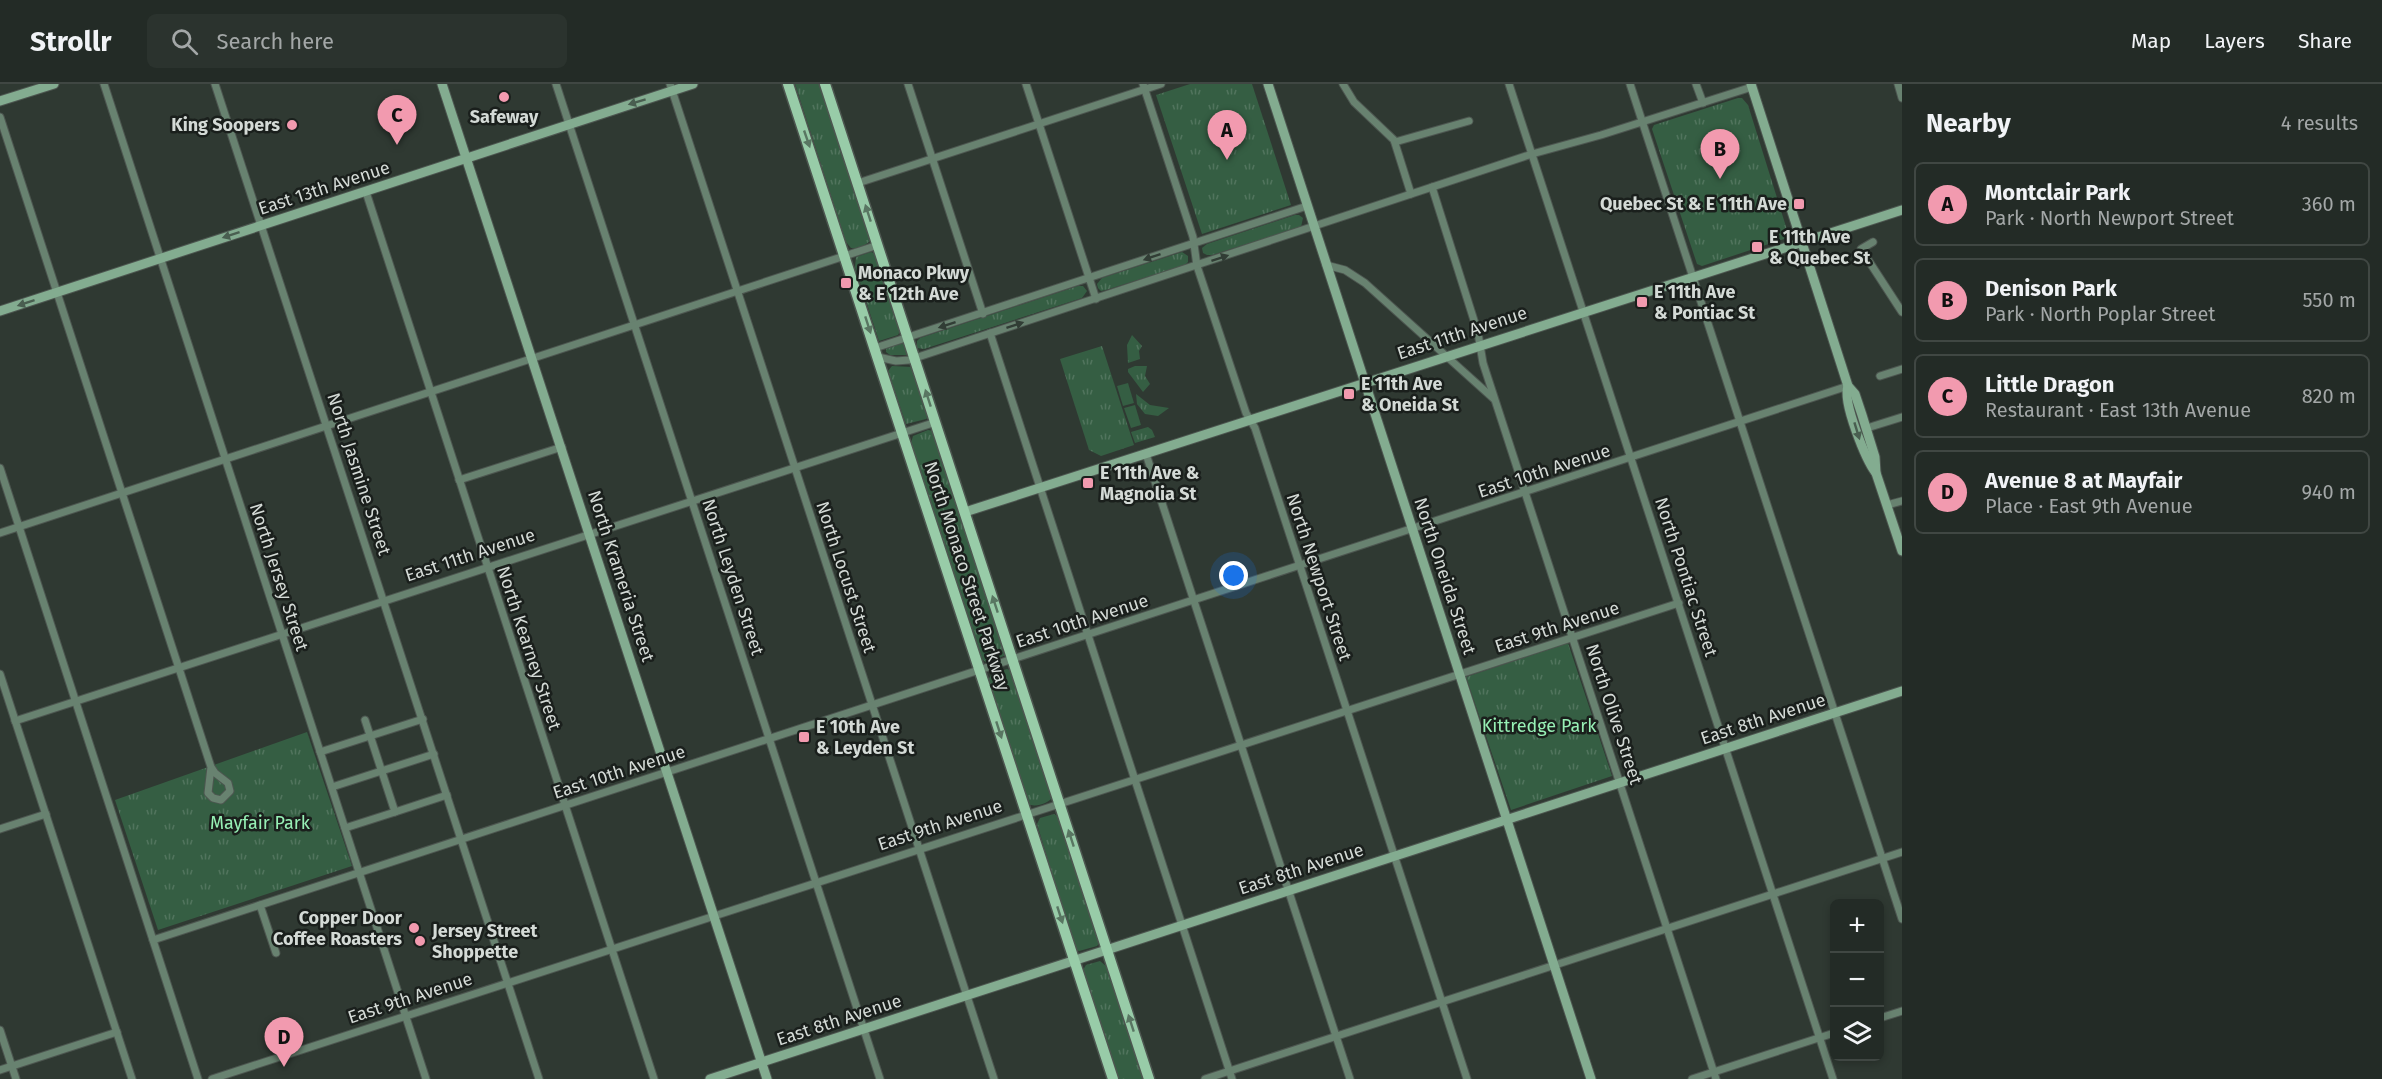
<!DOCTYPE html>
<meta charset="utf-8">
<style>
body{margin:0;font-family:"Fira Sans",sans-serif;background:#2b332e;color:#f1f3f6}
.controls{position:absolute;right:18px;bottom:18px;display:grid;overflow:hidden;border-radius:9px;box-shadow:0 3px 9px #0003}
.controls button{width:54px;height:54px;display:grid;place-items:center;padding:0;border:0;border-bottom:2px solid #404743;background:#232b26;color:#f1f3f6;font:30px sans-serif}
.you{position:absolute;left:1234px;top:492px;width:21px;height:21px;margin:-15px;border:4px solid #fff;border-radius:50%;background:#1a73e8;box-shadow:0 0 0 9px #1a73e833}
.badge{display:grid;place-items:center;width:39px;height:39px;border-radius:50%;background:#f29aaf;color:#111;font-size:20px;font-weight:700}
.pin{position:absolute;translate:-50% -50px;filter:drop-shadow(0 2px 3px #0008)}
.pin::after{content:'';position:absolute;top:32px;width:21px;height:18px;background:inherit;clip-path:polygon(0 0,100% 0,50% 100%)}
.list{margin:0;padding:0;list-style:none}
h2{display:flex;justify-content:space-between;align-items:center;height:78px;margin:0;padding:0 24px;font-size:26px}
h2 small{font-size:20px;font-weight:400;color:#a3a7a7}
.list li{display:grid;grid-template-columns:39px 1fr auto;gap:18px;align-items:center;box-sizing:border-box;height:84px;margin:0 12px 12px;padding:0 12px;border:2px solid #404743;border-radius:9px}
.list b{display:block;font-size:22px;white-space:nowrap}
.list p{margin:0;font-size:20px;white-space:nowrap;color:#a3a7a7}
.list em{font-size:20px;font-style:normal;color:#a3a7a7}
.icon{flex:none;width:33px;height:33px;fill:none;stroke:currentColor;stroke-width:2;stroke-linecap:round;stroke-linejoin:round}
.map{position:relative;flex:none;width:1902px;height:995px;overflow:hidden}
header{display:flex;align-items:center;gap:36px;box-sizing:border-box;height:84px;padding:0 30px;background:#232b26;border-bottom:2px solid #404743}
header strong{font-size:28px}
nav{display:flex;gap:33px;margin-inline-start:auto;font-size:21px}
.search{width:420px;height:54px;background:#2b332e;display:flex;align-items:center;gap:15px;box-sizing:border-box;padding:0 21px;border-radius:9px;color:#a3a7a7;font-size:22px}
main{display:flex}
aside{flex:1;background:#232b26}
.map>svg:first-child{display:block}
.grass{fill:#355e43}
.park{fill:url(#park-tufts)}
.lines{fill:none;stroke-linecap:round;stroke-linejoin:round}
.street-casing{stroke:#4d5650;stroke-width:9}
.secondary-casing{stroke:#4d5650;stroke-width:11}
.primary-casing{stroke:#4d5650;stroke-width:13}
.street{stroke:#688270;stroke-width:7}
.secondary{stroke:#83ac90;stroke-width:9}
.primary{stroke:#98cca8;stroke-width:10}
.oneway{fill:#495e50}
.oneway2{fill:#597662}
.oneway3{fill:#313d35}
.poi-dot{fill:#f29aaf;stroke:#1a1f1c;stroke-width:2}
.labels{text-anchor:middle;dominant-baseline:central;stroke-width:5;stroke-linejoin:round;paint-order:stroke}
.poi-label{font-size:18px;font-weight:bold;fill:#d4dad6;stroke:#1a1f1c;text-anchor:start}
.street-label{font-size:18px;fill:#d4dad6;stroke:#1a1f1c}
.park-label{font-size:18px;fill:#97f0b5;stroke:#1a1f1c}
</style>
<header>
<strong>Strollr</strong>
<div class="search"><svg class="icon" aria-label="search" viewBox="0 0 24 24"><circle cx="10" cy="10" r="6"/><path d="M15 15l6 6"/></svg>Search here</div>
<nav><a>Map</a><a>Layers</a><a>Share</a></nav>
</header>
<main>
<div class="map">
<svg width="1902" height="995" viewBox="0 0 1902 995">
<defs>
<pattern id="park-tufts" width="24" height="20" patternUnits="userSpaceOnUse" patternTransform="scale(1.5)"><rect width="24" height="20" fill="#355e43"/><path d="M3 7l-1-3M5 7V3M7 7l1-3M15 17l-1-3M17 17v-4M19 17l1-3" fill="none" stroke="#51745d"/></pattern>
</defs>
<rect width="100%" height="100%" fill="#2f3932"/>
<!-- grass -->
<g class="grass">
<polygon points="1128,299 1134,319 1123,322 1117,302"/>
<polygon points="1135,321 1141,341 1131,344 1124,324"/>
</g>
<!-- park -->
<g class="park">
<path d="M795 0H821L871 155C868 161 857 165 851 164L846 158Z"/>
<polygon points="1190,0 1252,0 1291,121 1202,150 1156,11"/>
<polygon points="1738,14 1742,14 1748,21 1788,149 1784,155 1702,182 1697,180 1652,45 1654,41"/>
<polygon points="1295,131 1299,131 1303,134 1301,143 1212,171 1207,171 1203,169 1202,164 1207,160"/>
<polygon points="871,168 876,170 900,247 898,251 879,257 855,183 856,173"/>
<polygon points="1182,168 1188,172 1188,178 1185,181 1106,206 1101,207 1098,204 1097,200 1102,194"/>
<polygon points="1078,202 1083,202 1087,207 1082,214 924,265 917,264 917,257 920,254"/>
<polygon points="1132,251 1142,262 1139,267 1140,275 1128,279 1127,261"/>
<polygon points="903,259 908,269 906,271 890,271 886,268 886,264"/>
<polygon points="1102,262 1134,361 1101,372 1089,366 1060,275"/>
<polygon points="892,282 912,283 928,334 926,335 906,340 888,287"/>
<polygon points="1135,282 1147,282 1145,292 1150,300 1143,308 1128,288 1128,285"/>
<polygon points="1136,310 1150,321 1169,324 1158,332 1145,330 1137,320"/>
<polygon points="1148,343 1152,346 1155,353 1135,359 1131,348"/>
<polygon points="928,346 934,347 1006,571 987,579 982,575 911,359 913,352"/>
<polygon points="1568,559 1612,692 1511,726 1466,593"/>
<path d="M1007 585 1012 587 1053 713C1048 719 1036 724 1028 720L988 596 992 590Z"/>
<polygon points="307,648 352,782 158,846 115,716"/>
<polygon points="1054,730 1059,733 1100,858 1097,862 1079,867 1075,865 1037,740 1040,734"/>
<polygon points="1100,877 1107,883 1144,995 1118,995 1083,886 1086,881"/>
</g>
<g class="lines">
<defs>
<g id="street">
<polyline points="104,0 426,995"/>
<polyline points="215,0 539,995"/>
<polyline points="556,0 880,995"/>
<polyline points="670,0 994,995"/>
<polyline points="908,0 983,230"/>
<polyline points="1026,0 1096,215"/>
<polyline points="1143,0 1193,153 1197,182 1246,329 1255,344 1467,995"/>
<polyline points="1343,0 1354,18 1394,56 1411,110"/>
<polyline points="1509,0 1833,995"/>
<polyline points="1630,0 1902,835"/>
<polyline points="1696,0 1703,19"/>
<polyline points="1898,0 1902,14"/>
<polyline points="0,33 211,683 208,709 213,714 221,716 230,707 228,699 215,689 211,683"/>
<polyline points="1395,58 1469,37"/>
<polyline points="858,99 1161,0"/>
<polyline points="1432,103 1478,249 1483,279 1716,995"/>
<polyline points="366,108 654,995"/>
<polyline points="1873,158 1861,165 1902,228"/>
<polyline points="1326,181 1345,186 1365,199 1494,315"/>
<polyline points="990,249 1232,995"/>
<polyline points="875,264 1307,122"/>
<polyline points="878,273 896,277 909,276 1532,70 1601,51 1752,3"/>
<polyline points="1880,292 1902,285"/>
<polyline points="1867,344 1902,333"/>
<polyline points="1146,370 1350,995"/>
<polyline points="0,384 198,995"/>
<polyline points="459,396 562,363"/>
<polyline points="1887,421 1902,417"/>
<polyline points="0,449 878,161"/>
<polyline points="0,590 132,995"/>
<polyline points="15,637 936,338"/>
<polyline points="320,668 423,635"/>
<polyline points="332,703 434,670"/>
<polyline points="395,728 447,711"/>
<polyline points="345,744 395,728 365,636"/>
<polyline points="0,745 46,730"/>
<polyline points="260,821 276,869"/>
<polyline points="153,856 1848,302"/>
<polyline points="1880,934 1902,927"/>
<polyline points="0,946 16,995"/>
<polyline points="0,986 117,948"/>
<polyline points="212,995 1679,519"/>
<polyline points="1205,995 1902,768"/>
<polyline points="1692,995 1834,949"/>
</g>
<g id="secondary">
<polyline points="442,0 767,995"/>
<polyline points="1268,0 1591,995"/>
<polyline points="1751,0 1848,302 1855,310 1862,331 1875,373 1876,389 1902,467"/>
<polyline points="0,17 54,0"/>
<polyline points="0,227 693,0"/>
<path d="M1848 302C1842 318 1866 376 1876 389"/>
<polyline points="965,428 1902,126"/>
<polyline points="710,995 1902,607"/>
</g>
<g id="primary">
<polyline points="788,0 1113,995"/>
<polyline points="825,0 1149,995"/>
</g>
</defs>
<!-- street casing -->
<use href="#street" class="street-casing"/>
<!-- secondary casing -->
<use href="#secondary" class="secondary-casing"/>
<!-- primary casing -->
<use href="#primary" class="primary-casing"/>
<!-- street -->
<use href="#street" class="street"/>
<!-- secondary -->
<use href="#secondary" class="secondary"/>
<!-- primary -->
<use href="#primary" class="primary"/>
</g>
<!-- one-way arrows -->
<defs><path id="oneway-solid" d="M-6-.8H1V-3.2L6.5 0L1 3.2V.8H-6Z" transform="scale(1.5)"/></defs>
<g class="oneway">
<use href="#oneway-solid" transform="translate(637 18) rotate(163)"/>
<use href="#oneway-solid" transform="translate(231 151) rotate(162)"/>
<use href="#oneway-solid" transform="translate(26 219) rotate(162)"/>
<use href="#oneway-solid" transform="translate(1857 347) rotate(73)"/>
</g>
<g class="oneway2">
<use href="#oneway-solid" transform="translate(807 55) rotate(71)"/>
<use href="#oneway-solid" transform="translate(868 129) rotate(-108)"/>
<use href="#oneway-solid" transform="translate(868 241) rotate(72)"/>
<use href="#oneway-solid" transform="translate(928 314) rotate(-108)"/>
<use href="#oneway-solid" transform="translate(995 520) rotate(-108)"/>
<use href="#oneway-solid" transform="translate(999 646) rotate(72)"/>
<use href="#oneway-solid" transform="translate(1071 754) rotate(-108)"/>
<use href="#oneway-solid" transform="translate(1060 831) rotate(72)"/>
<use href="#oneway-solid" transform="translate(1131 939) rotate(-108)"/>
</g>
<g class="oneway3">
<use href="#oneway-solid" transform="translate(1152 173) rotate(161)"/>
<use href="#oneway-solid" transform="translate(1220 174) rotate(-18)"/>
<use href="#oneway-solid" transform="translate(947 241) rotate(162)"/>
<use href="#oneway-solid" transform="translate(1015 241) rotate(-18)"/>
</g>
<!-- markers -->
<g class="poi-dot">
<circle cx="504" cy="13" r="6"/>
<circle cx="292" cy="41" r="6"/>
<rect x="1793" y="114" width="12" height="12" rx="3"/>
<rect x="1751" y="157" width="12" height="12" rx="3"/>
<rect x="840" y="193" width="12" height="12" rx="3"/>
<rect x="1636" y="212" width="12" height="12" rx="3"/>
<rect x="1343" y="304" width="12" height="12" rx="3"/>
<rect x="1082" y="393" width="12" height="12" rx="3"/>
<rect x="798" y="647" width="12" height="12" rx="3"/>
<circle cx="414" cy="844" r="6"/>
<circle cx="420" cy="857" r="6"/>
</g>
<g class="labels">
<!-- poi labels -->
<g class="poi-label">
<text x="504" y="33" text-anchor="middle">Safeway</text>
<text x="280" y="41" text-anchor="end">King Soopers</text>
<text x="1787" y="120" text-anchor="end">Quebec St &amp; E 11th Ave</text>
<text x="1769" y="153">E 11th Ave<tspan x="1769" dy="21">&amp; Quebec St</tspan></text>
<text x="858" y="189">Monaco Pkwy<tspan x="858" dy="21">&amp; E 12th Ave</tspan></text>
<text x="1654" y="208">E 11th Ave<tspan x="1654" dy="21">&amp; Pontiac St</tspan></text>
<text x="1361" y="300">E 11th Ave<tspan x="1361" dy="21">&amp; Oneida St</tspan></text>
<text x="1100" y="389">E 11th Ave &amp;<tspan x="1100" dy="21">Magnolia St</tspan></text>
<text x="816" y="643">E 10th Ave<tspan x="816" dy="21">&amp; Leyden St</tspan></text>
<text x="402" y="834" text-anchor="end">Copper Door<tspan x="402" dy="21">Coffee Roasters</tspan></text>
<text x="432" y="847">Jersey Street<tspan x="432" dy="21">Shoppette</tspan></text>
</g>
<!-- street labels -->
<g class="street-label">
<text transform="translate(324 104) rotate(-18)">East 13th Avenue</text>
<text transform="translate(1462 249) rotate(-18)">East 11th Avenue</text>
<text transform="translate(1544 387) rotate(-18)">East 10th Avenue</text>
<text transform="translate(359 390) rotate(72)">North Jasmine Street</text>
<text transform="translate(470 471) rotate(-18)">East 11th Avenue</text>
<text transform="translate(621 492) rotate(72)">North Krameria Street</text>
<text transform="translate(967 492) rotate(72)">North Monaco Street Parkway</text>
<text transform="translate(1445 492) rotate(72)">North Oneida Street</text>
<text transform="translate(279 493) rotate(72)">North Jersey Street</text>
<text transform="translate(733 493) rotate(72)">North Leyden Street</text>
<text transform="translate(846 493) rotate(72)">North Locust Street</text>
<text transform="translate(1319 493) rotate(72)">North Newport Street</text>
<text transform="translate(1686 493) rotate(72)">North Pontiac Street</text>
<text transform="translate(1082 537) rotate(-18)">East 10th Avenue</text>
<text transform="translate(1557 543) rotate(-18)">East 9th Avenue</text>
<text transform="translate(529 564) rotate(72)">North Kearney Street</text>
<text transform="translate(1614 630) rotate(72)">North Olive Street</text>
<text transform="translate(1763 635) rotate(-18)">East 8th Avenue</text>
<text transform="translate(619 688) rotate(-18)">East 10th Avenue</text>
<text transform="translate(940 741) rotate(-18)">East 9th Avenue</text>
<text transform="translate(1301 785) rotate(-18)">East 8th Avenue</text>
<text transform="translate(410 914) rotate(-18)">East 9th Avenue</text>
<text transform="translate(839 936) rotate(-18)">East 8th Avenue</text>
</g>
<!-- park labels -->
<g class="park-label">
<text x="1539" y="642">Kittredge Park</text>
<text x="260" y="739">Mayfair Park</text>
</g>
</g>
</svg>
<div class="controls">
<button>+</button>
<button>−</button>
<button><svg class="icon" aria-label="layers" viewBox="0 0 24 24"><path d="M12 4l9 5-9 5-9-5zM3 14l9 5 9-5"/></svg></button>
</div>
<div class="you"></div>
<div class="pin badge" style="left:1227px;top:76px">A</div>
<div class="pin badge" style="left:1720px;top:95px">B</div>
<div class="pin badge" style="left:397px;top:61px">C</div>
<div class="pin badge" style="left:284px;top:983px">D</div>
</div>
<aside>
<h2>Nearby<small>4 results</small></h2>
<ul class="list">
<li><span class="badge">A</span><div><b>Montclair Park</b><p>Park · North Newport Street</p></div><em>360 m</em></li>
<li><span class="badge">B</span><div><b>Denison Park</b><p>Park · North Poplar Street</p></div><em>550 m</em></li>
<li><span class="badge">C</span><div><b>Little Dragon</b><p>Restaurant · East 13th Avenue</p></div><em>820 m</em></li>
<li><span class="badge">D</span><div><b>Avenue 8 at Mayfair</b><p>Place · East 9th Avenue</p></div><em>940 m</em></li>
</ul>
</aside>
</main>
